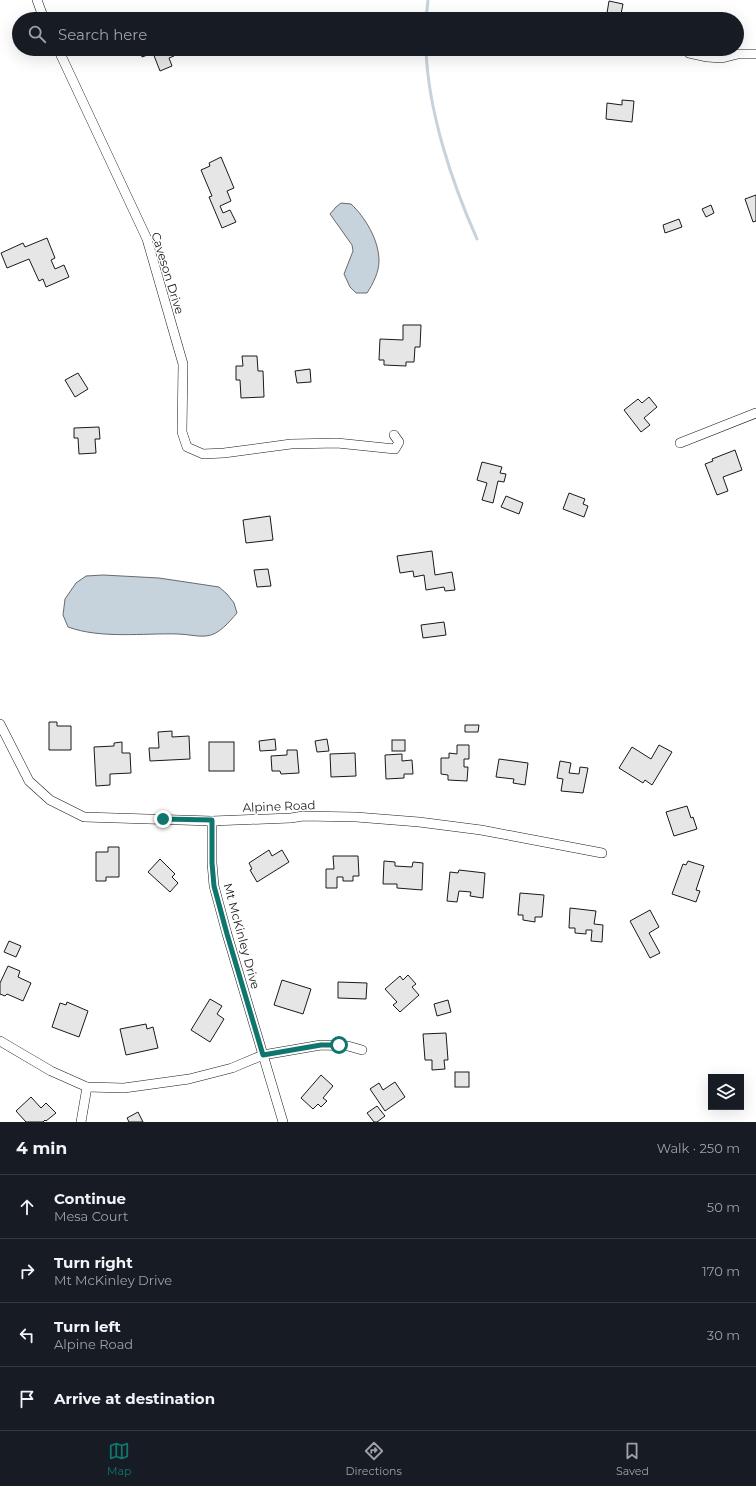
<!DOCTYPE html>
<meta charset="utf-8">
<style>
body{margin:0;font-family:Montserrat,sans-serif;background:#20242c;color:#f1f3f6}
.controls{position:absolute;right:12px;bottom:12px;display:grid;overflow:hidden;border-radius:0px;box-shadow:0 4px 16px #0002}
.controls button{width:36px;height:36px;display:grid;place-items:center;padding:0;border:0;border-bottom:1px solid #363941;background:#171b24;color:#f1f3f6;font:20px sans-serif}
.stop{position:absolute;width:12px;height:12px;margin:-9px;border:3px solid #0f766e;border-radius:50%;background:#fff}
.stop.end{background:#0f766e;border-color:#fff;box-shadow:0 1px 4px #0008}
.list{margin:0;padding:0;list-style:none}
h2{display:flex;justify-content:space-between;align-items:center;height:52px;margin:0;padding:0 16px;font-size:17px}
h2 small{font-size:13px;font-weight:400;color:#9ea1a6}
.list li{display:grid;grid-template-columns:26px 1fr auto;gap:12px;align-items:center;box-sizing:border-box;height:64px;padding:0 16px;border-top:1px solid #363941}
.list b{display:block;font-size:15px;white-space:nowrap}
.list p{margin:0;font-size:13px;white-space:nowrap;color:#9ea1a6}
.list em{font-size:13px;font-style:normal;color:#9ea1a6}
.icon{flex:none;width:22px;height:22px;fill:none;stroke:currentColor;stroke-width:2;stroke-linecap:round;stroke-linejoin:round}
.map{position:relative;flex:none;width:756px;height:1122px;overflow:hidden}
.search{position:absolute;background:#171b24;box-shadow:0 4px 16px #0002;left:12px;right:12px;top:12px;height:44px;display:flex;align-items:center;gap:10px;box-sizing:border-box;padding:0 14px;border-radius:22px;color:#9ea1a6;font-size:15px}
.sheet{height:308px;background:#171b24}
nav{display:flex;justify-content:space-around;align-items:center;box-sizing:border-box;height:56px;border-top:1px solid #363941;background:#171b24;font-size:11px;color:#9ea1a6}
nav a{display:grid;justify-items:center;gap:2px}
nav .on{color:#0f766e}
.map>svg:first-child{display:block}
.water{fill:#c6d2dc;stroke:#6a6a6a}
.lines{fill:none;stroke-linecap:round;stroke-linejoin:round}
.stream{stroke:#c6d2dc;stroke-width:3}
.building{fill:#e6e6e6;stroke:#1a1a1a}
.street-casing{stroke:#1a1a1a;stroke-width:10}
.street{stroke:#fff;stroke-width:9}
.route{stroke:#0f766e;stroke-width:5}
.labels{text-anchor:middle;dominant-baseline:central;stroke-width:3;stroke-linejoin:round;paint-order:stroke}
.street-label{font-size:12px;fill:#1a1a1a;stroke:#fff}
</style>
<div class="map">
<svg width="756" height="1122" viewBox="0 0 756 1122">
<rect width="100%" height="100%" fill="#fff"/>
<!-- water -->
<g class="water">
<path d="M341 203 351 204C365 217 379 240 379 261 379 272 373 284 367 293H356L350 287 344 274 353 251 352 245 330 214 336 207Z"/>
<path d="M103 575 159 578 219 587 227 594 234 603 237 613C229 622 219 635 206 636 197 637 187 634 178 634 143 633 101 639 68 627L63 615 65 599 76 583 86 576Z"/>
</g>
<g class="lines">
<!-- stream -->
<g class="stream">
<polyline points="426,19 428,0"/>
<path d="M426 49C428 111 452 183 477 239"/>
</g>
</g>
<!-- building -->
<g class="building">
<polygon points="609,1 623,4 620,19 606,19"/>
<polygon points="139,49 171,49 174,56 169,58 172,66 160,71 153,53 142,57"/>
<polygon points="622,100 634,101 632,122 606,119 607,103 622,105"/>
<polygon points="221,157 234,188 227,191 231,201 220,206 223,213 230,210 236,222 222,228 209,197 212,196 201,170 210,166 209,163"/>
<polygon points="756,195 756,221 753,222 745,199"/>
<polygon points="711,205 714,213 706,217 702,209"/>
<polygon points="679,219 682,227 665,233 663,225"/>
<polygon points="47,238 55,258 51,260 55,269 64,265 69,277 46,287 43,279 39,281 29,259 7,268 1,253 23,243 25,247"/>
<polygon points="403,325 421,325 420,347 415,347 414,362 406,362 406,366 384,365 384,360 379,360 380,339 403,340"/>
<polygon points="242,356 257,356 258,371 263,371 264,397 241,398 240,380 236,380 236,366 243,366"/>
<polygon points="310,369 311,382 297,383 295,371"/>
<polygon points="78,373 88,389 75,397 65,380"/>
<polygon points="649,397 657,407 644,418 650,425 641,432 624,410 638,399 642,403"/>
<polygon points="99,427 100,439 95,439 96,453 79,454 78,438 74,438 74,428"/>
<polygon points="735,450 742,470 723,477 728,491 717,495 705,464 713,461 712,459"/>
<polygon points="482,462 502,467 500,473 506,474 504,482 498,481 493,503 482,500 487,483 477,480"/>
<polygon points="569,493 585,499 583,504 588,506 584,517 563,509"/>
<polygon points="506,496 523,503 519,514 501,507"/>
<polygon points="270,516 273,540 246,543 243,520"/>
<polygon points="432,551 435,575 452,572 455,590 445,591 444,587 426,590 424,575 414,577 413,571 400,573 397,556"/>
<polygon points="268,569 271,586 257,587 254,570"/>
<polygon points="444,622 446,635 423,638 421,625"/>
<polygon points="49,722 57,722 57,726 71,726 71,750 49,750"/>
<polygon points="465,725 479,725 478,732 465,732"/>
<polygon points="172,731 172,737 189,736 190,759 150,761 149,748 159,748 158,732"/>
<polygon points="275,739 276,750 260,751 259,741"/>
<polygon points="327,739 329,751 317,752 315,741"/>
<rect x="392" y="740" width="13" height="11"/>
<polygon points="122,742 122,753 130,753 131,773 110,774 110,785 96,786 94,747 114,746 114,743"/>
<rect x="209" y="742" width="25" height="29"/>
<polygon points="457,745 469,745 469,759 464,759 464,767 468,767 467,781 448,780 448,775 441,774 441,758 449,758 449,753 457,754"/>
<polygon points="659,745 672,752 652,785 645,780 643,783 619,768 632,747 651,759"/>
<polygon points="287,750 297,750 299,773 281,774 280,771 272,771 271,756 287,755"/>
<polygon points="355,753 356,776 331,777 330,754"/>
<polygon points="402,754 402,761 412,760 413,774 404,774 404,778 386,779 385,755"/>
<polygon points="499,759 528,763 525,785 513,783 514,779 496,777"/>
<polygon points="560,761 571,763 569,773 579,774 580,767 588,768 583,793 561,791 563,779 557,778"/>
<polygon points="687,806 691,818 693,817 697,829 674,836 666,812"/>
<polygon points="108,847 119,847 119,877 106,877 106,881 96,881 96,852 108,852"/>
<polygon points="269,850 272,856 282,850 289,862 257,882 250,870 252,869 249,863"/>
<polygon points="333,856 358,856 359,876 353,876 353,881 343,881 343,877 337,877 337,888 326,888 326,869 334,869"/>
<polygon points="160,859 175,874 172,877 178,883 170,892 148,872"/>
<polygon points="384,861 395,862 395,866 412,867 413,862 423,863 422,890 397,888 397,884 383,884"/>
<polygon points="688,861 704,866 696,890 700,891 696,902 672,894 683,864 686,865"/>
<polygon points="459,870 485,873 483,898 470,896 471,892 459,891 457,902 447,901 450,872 458,873"/>
<polygon points="520,893 544,895 542,917 535,917 535,922 523,920 523,915 518,915"/>
<polygon points="570,908 596,911 594,924 603,925 602,942 591,941 592,930 586,930 586,934 575,933 575,928 569,928"/>
<polygon points="650,910 659,927 649,933 660,953 650,958 630,921"/>
<polygon points="9,941 21,946 16,957 4,952"/>
<polygon points="8,966 20,971 18,977 31,983 23,1001 7,994 5,996 0,994 0,983"/>
<polygon points="408,975 416,984 412,987 419,995 400,1012 393,1005 397,1002 385,989 400,976 403,980"/>
<polygon points="282,980 311,989 303,1014 274,1005"/>
<polygon points="338,982 367,983 366,999 338,998"/>
<polygon points="210,999 222,1006 217,1014 224,1019 210,1042 191,1030"/>
<polygon points="448,1000 451,1012 437,1016 434,1004"/>
<polygon points="67,1002 88,1011 79,1037 52,1027 60,1003 66,1005"/>
<polygon points="146,1024 147,1029 153,1027 158,1048 126,1055 120,1029"/>
<polygon points="446,1033 448,1060 444,1060 445,1069 432,1070 432,1060 425,1060 423,1034"/>
<rect x="455" y="1072" width="14" height="15"/>
<polygon points="321,1075 333,1086 323,1098 327,1101 321,1107 318,1104 313,1109 301,1098"/>
<polygon points="395,1082 405,1097 385,1111 370,1089 379,1083 383,1090"/>
<polygon points="31,1097 41,1108 46,1103 56,1113 46,1121 45,1120 43,1122 26,1122 16,1111"/>
<polygon points="377,1106 385,1116 377,1122 374,1122 367,1113"/>
<polygon points="138,1112 143,1122 129,1122 127,1118"/>
</g>
<g class="lines">
<defs>
<g id="street">
<polyline points="37,0 44,19"/>
<polyline points="58,49 147,239 183,364 182,432 187,447 203,454 224,453 291,444 337,443 395,449 399,442 394,435"/>
<polyline points="689,53 707,57 722,58 738,54 756,54"/>
<polyline points="680,443 756,413"/>
<polyline points="0,724 29,781 50,800 84,817 212,821 291,818 303,816 356,817 419,822 481,830 602,853"/>
<polyline points="212,821 212,863 214,886 227,934 283,1122"/>
<polyline points="0,1041 51,1071 87,1087 124,1088 189,1079 232,1068 263,1055 321,1045 348,1046 362,1050"/>
<polyline points="81,1122 87,1087"/>
</g>
</defs>
<!-- street casing -->
<use href="#street" class="street-casing"/>
<!-- street -->
<use href="#street" class="street"/>
</g>
<g class="lines">
<!-- route -->
<polyline class="route" points="163,819 212,820 212,863 214,886 227,934 263,1055 321,1045 339,1045"/>
</g>
<g class="labels">
<!-- street labels -->
<g class="street-label">
<text transform="translate(168 273) rotate(73)">Caveson Drive</text>
<text transform="translate(279 806) rotate(-2)">Alpine Road</text>
<text transform="translate(242 936) rotate(75)">Mt McKinley Drive</text>
</g>
</g>
</svg>
<div class="controls">
<button><svg class="icon" aria-label="layers" viewBox="0 0 24 24"><path d="M12 4l9 5-9 5-9-5zM3 14l9 5 9-5"/></svg></button>
</div>
<div class="stop" style="left:339px;top:1045px"></div>
<div class="stop end" style="left:163px;top:819px"></div>
<div class="search"><svg class="icon" aria-label="search" viewBox="0 0 24 24"><circle cx="10" cy="10" r="6"/><path d="M15 15l6 6"/></svg>Search here</div>
</div>
<section class="sheet">
<h2>4 min<small>Walk · 250 m</small></h2>
<ul class="list">
<li><svg class="icon" aria-label="ahead" viewBox="0 0 24 24"><path d="M12 20V5M6 11l6-6 6 6"/></svg><div><b>Continue</b><p>Mesa Court</p></div><em>50 m</em></li>
<li><svg class="icon" aria-label="right" viewBox="0 0 24 24"><path d="M7 20v-9h11M14 6l5 5-5 5"/></svg><div><b>Turn right</b><p>Mt McKinley Drive</p></div><em>170 m</em></li>
<li><svg class="icon" aria-label="left" viewBox="0 0 24 24"><path d="M17 20v-9H6M10 6l-5 5 5 5"/></svg><div><b>Turn left</b><p>Alpine Road</p></div><em>30 m</em></li>
<li><svg class="icon" aria-label="arrive" viewBox="0 0 24 24"><path d="M6 21V4h12l-3 4 3 4H6"/></svg><div><b>Arrive at destination</b></div></li>
</ul>
</section>
<nav>
<a class="on"><svg class="icon" aria-label="map" viewBox="0 0 24 24"><path d="M3 6l6-2 6 2 6-2v14l-6 2-6-2-6 2zM9 4v14M15 6v14"/></svg>Map</a>
<a><svg class="icon" aria-label="directions" viewBox="0 0 24 24"><path d="M12 3l9 9-9 9-9-9zM9 14v-3h6M13 9l2 2-2 2"/></svg>Directions</a>
<a><svg class="icon" aria-label="saved" viewBox="0 0 24 24"><path d="M7 4h10v16l-5-4-5 4z"/></svg>Saved</a>
</nav>
